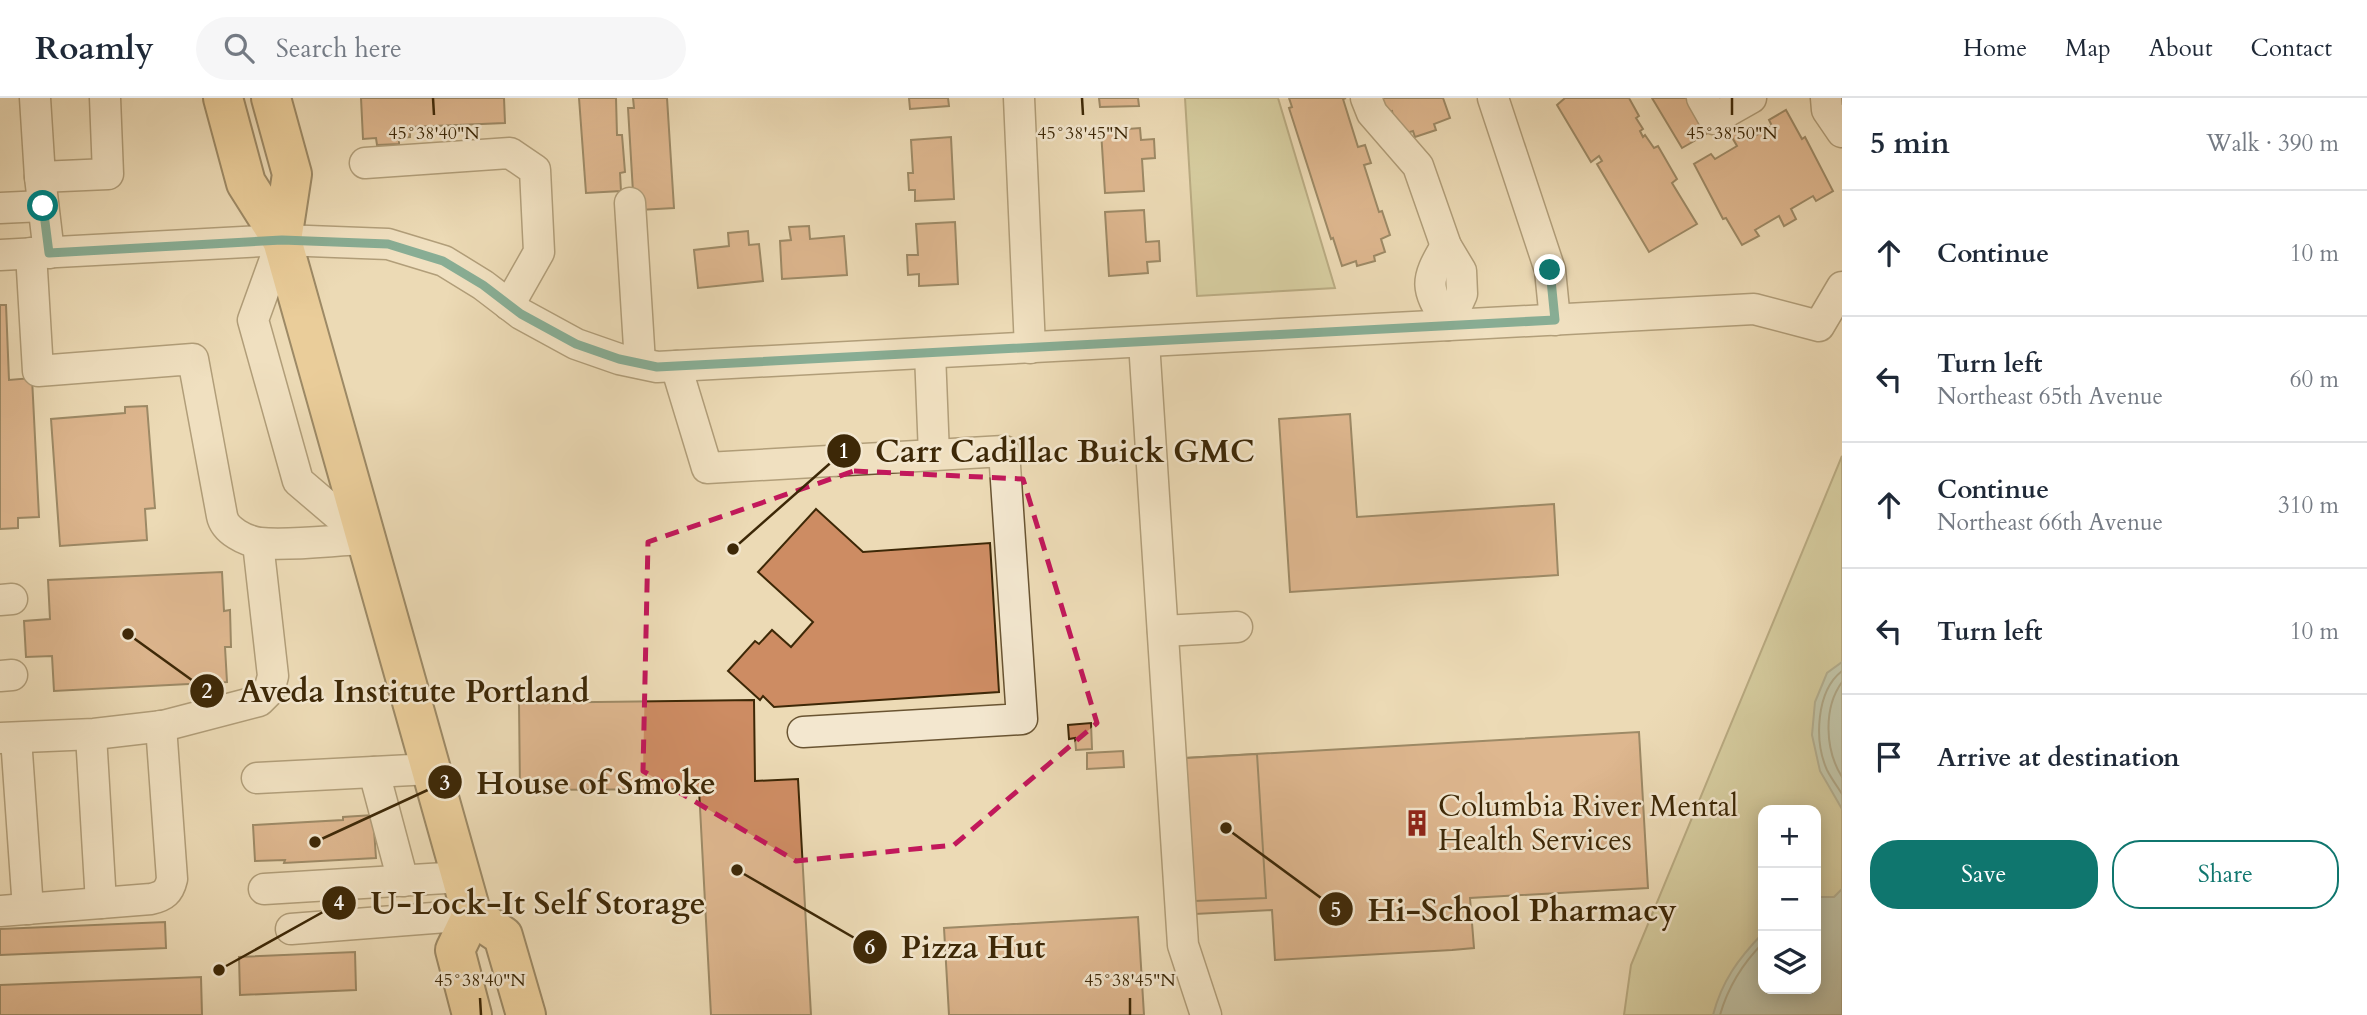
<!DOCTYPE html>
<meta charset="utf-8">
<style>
body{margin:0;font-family:Cardo,serif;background:#f6f6f7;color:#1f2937}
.controls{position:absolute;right:21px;bottom:21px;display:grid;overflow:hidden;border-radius:14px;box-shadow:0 4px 18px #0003}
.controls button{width:63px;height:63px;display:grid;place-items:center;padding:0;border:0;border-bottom:2px solid #e0e1e3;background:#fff;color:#1f2937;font:35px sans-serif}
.stop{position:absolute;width:21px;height:21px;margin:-16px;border:5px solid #0f766e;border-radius:50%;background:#fff}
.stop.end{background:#0f766e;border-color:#fff;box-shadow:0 2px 7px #0008}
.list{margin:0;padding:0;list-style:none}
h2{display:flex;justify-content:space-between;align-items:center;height:91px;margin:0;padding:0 28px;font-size:30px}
h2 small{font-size:23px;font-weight:400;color:#747a83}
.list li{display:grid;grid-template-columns:46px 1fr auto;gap:21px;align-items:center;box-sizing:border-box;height:126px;padding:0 28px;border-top:2px solid #e0e1e3}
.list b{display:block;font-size:26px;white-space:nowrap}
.list p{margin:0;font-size:23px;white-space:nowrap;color:#747a83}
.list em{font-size:23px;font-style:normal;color:#747a83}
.actions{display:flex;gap:14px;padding:21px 28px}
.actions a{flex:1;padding:16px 0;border:2px solid #0f766e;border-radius:28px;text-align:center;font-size:24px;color:#0f766e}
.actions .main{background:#0f766e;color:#fff}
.icon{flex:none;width:38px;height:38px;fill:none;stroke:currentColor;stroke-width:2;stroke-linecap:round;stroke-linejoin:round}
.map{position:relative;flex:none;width:1842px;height:917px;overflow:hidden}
header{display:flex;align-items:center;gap:42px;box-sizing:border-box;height:98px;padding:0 35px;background:#fff;border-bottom:2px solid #e0e1e3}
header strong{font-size:33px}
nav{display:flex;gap:38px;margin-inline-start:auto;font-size:24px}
.search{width:490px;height:63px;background:#f6f6f7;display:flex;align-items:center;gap:18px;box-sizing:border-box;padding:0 24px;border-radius:38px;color:#747a83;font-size:26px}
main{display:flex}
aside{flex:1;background:#fff}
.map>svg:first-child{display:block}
.green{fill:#bcbe8a;stroke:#7c7348;stroke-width:2;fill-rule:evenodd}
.water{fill:#99bbad;stroke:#74806b;stroke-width:2}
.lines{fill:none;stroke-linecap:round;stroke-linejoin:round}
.shore{stroke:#6b725a;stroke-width:2}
.building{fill:#cd8c63;stroke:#3d2807;stroke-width:2}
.minor-casing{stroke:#695432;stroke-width:33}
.major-casing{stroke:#3d2807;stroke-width:42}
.minor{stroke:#f3e7cf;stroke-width:30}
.major{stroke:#e6bd7a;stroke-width:38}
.route{stroke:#0f766e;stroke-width:9}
.marked{fill:none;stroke:#c2185b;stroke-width:5;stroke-dasharray:14 9;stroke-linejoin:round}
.ticks{fill:none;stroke:#3d2807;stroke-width:2.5}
.labels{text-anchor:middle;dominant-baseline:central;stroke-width:5;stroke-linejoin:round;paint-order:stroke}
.poi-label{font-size:30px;fill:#3d2807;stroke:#f3e7cf;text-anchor:start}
.ticks-label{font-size:18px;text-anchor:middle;fill:#3d2807;stroke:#f3e7cf;stroke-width:5;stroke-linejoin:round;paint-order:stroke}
.leader{fill:none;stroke:#3d2807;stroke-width:2.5}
.callout-dot{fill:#3d2807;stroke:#f3e7cf;stroke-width:2.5}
.mark-label{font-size:21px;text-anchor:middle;font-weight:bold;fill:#fff}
.callout-label{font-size:32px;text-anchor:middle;font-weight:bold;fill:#3d2807;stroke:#f3e7cf;stroke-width:5;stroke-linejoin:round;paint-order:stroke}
</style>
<header>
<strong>Roamly</strong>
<div class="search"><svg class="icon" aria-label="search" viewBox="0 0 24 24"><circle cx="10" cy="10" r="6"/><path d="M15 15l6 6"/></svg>Search here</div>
<nav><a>Home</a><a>Map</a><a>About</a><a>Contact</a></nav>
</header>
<main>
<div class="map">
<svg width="1842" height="917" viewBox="0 0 1842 917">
<rect width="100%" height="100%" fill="#ecdab5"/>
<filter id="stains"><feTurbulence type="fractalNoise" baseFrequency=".00286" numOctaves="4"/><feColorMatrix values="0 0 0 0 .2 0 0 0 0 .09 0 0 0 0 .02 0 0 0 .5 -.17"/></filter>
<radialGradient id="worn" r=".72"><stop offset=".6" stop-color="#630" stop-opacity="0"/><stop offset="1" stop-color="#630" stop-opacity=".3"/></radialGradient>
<!-- green -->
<g class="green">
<polygon points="1185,0 1278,0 1335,190 1197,198"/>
<path d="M1842 358V917H1624L1631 867ZM1763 712H1816V891H1763Z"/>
</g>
<!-- water -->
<g class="water">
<polygon points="1842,564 1842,711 1820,673 1812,637 1815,604 1827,575"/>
<path d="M1842 791V917H1713C1722 883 1738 861 1763 835V891H1816V799H1834Z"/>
</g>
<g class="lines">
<!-- shore -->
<g class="shore">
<path d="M1842 573C1816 593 1814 643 1827 672 1831 680 1837 688 1842 696"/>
<path d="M1842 584C1823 610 1825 652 1842 679"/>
<path d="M1720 917C1728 889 1742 866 1763 845"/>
</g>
</g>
<!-- building -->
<g class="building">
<polygon points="361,0 504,0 505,25 410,29 410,39 399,40 399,46 377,47 376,40 363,41"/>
<polygon points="579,0 616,0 617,37 622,37 625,74 620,75 621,93 586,95"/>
<polygon points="633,0 667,0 674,110 639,112 633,94 628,10 634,10"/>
<polygon points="909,0 948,0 949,8 910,11"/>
<polygon points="1099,0 1138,0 1139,8 1100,9"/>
<polygon points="1289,0 1346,0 1343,1 1358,49 1365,47 1371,65 1364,67 1379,114 1382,113 1390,137 1381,141 1385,154 1374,158 1375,163 1357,168 1356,163 1342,168 1333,140 1331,141 1289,10 1292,9"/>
<polygon points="1380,0 1443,0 1450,20 1434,26 1436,32 1415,39 1413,33 1397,38 1392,13 1385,15"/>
<polygon points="1565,0 1629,0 1639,18 1636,20 1643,31 1640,33 1643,39 1645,37 1654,50 1658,48 1677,81 1672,85 1697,126 1649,154 1597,66 1602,63 1599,58 1591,64 1557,7"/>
<polygon points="1652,0 1687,0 1708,35 1682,50"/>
<polygon points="1786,12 1802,41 1805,39 1833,93 1816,103 1813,98 1791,111 1796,121 1784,128 1779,118 1755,132 1759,138 1742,147 1726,120 1723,121 1694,66 1711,56 1715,61 1737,48 1730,36 1741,30 1748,42 1772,28 1769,22"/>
<polygon points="1140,30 1141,42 1154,41 1155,60 1142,61 1144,93 1105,95 1101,33"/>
<polygon points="951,39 954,101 915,103 915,92 909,92 908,75 913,75 911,42"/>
<polygon points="1144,112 1146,144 1159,143 1160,163 1147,164 1148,175 1109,178 1105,114"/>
<polygon points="955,124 958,186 919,188 919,176 908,177 907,157 918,157 916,126"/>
<polygon points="809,128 810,141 844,138 847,177 782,181 780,143 791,142 789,129"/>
<polygon points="748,133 749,147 759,146 763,183 698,190 694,152 729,148 728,135"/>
<polygon points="0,207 6,207 9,282 32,280 39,419 18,420 18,430 0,431"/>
<polygon points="147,308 155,410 145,411 147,442 60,448 51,321 125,315 125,309"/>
<polygon points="1350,316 1357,419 1554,406 1558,477 1290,494 1279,321"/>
<polygon points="816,411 863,454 990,445 999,594 774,609 763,598 760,602 728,573 755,543 759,546 772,532 791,549 813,524 758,474"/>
<polygon points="222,474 224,513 230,512 231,549 225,549 227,584 54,593 52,558 26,559 24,523 50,521 48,482"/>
<polygon points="754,602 755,683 798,681 811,917 711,917 699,691 520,692 519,605"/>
<polygon points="1091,625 1092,651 1076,652 1075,640 1069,641 1068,627"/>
<polygon points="1639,634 1648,790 1470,800 1474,850 1452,852 1275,862 1272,812 1195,816 1186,660"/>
<polygon points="1123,653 1124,669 1087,671 1087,655"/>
<polygon points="1257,656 1266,800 1194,803 1186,660"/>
<polygon points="373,717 376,760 284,765 285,762 255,763 253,727 343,722 343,719"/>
<polygon points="1138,819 1144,917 949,917 944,830"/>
<polygon points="165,824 166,850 0,857 0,831"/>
<polygon points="355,854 356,892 240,897 239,859"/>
<polygon points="201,879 202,917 0,917 0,887"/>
</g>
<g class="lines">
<defs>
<g id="minor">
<polyline points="35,0 40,79 108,76 105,0"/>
<polyline points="1019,0 1030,250"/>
<polyline points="1366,0 1372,15 1418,68 1446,148 1461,173 1462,196 1448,227"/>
<polyline points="1493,0 1550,172 1555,222"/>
<polyline points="1702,0 1714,21 1751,0"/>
<polyline points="1826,0 1827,12 1842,34"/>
<polyline points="365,65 510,55 535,72 539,154 509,207"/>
<polyline points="40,79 49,155"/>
<polyline points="630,105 640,265"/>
<polyline points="0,110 43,108"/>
<polyline points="282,142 253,222 298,383 366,441"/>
<path d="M1446 148C1423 186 1427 190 1448 227"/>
<path d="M31 155 38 273 193 261 222 418C225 433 246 443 260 445 292 448 334 442 366 441"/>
<polyline points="0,157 282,142 388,146 444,163 483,187 521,216 576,246 619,261 657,269 1754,211 1819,228 1842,189"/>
<polyline points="1144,244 1183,847 1206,917"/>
<polyline points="930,255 934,357"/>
<polyline points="676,268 707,370 1004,353 1022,621 803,634"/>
<polyline points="0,502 12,501"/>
<polyline points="1163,533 1237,529"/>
<polyline points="0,578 12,577"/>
<polyline points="91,637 101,805"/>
<polyline points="0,640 94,636 163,628 259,603 269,593 273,578 258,445"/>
<polyline points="16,640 28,811"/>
<polyline points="374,674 403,783"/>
<polyline points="257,680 431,671"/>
<polyline points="264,791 462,779"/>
<path d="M0 813 151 801C164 798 169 794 172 781L161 628"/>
<polyline points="291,831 472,817"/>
</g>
<g id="major">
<polyline points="223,0 246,85 282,142 472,817 503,838 526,917"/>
<polyline points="271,0 292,76 282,142"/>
<polyline points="472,917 455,852 472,817"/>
</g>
</defs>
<!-- minor casing -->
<use href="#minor" class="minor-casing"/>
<!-- major casing -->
<use href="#major" class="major-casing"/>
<!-- minor -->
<use href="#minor" class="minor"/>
<!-- major -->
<use href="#major" class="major"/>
</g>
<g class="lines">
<!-- route -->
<polyline class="route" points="43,108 49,155 282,142 388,146 443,163 483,187 521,216 576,246 619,261 657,269 1555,222 1550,172"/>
</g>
<!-- marked area -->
<path d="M0 0H1842V917H0ZM854 373 1023 381 1097 625 954 747 796 763 643 673 648 444Z" fill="#ecdab5" fill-opacity=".55" fill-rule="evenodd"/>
<path class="marked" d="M854 373 1023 381 1097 625 954 747 796 763 643 673 648 444Z"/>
<!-- ticks -->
<path class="ticks" d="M433 0 434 17M1082 0 1083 17M1732 0V17M480 900 481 917M1130 900V917"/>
<!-- icons -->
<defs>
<symbol id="building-bare" viewBox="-9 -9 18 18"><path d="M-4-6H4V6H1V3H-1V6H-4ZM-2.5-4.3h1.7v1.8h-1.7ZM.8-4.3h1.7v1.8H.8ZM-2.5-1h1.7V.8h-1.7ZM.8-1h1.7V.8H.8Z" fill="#8f2418" stroke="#f3e7cf" stroke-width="2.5" paint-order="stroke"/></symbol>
</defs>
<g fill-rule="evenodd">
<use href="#building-bare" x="1398" y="706" width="38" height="38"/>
</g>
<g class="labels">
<!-- poi labels -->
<g class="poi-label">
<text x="1438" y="708">Columbia River Mental<tspan x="1438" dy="34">Health Services</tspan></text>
</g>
</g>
<g class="ticks-label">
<text x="434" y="41">45°38'40"N</text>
<text x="1083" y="41">45°38'45"N</text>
<text x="1732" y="41">45°38'50"N</text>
<text x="480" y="888">45°38'40"N</text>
<text x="1130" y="888">45°38'45"N</text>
</g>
<!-- callouts -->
<path class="leader" d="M733 451L844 353M128 536L207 593M315 744L445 684M219 872L339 805M1226 730L1336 811M737 772L870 849"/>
<g class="callout-dot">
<circle cx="733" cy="451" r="7"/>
<circle cx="128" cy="536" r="7"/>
<circle cx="315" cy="744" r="7"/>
<circle cx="219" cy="872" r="7"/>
<circle cx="1226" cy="730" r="7"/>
<circle cx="737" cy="772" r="7"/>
<circle cx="844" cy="353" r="18"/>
<circle cx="207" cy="593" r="18"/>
<circle cx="445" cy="684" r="18"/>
<circle cx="339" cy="805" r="18"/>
<circle cx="1336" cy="811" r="18"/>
<circle cx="870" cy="849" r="18"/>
</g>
<g class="mark-label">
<text x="844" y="360">1</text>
<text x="207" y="600">2</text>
<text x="445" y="692">3</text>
<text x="339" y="812">4</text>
<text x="1336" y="819">5</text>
<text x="870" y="856">6</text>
</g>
<g class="callout-label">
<text x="1065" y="364">Carr Cadillac Buick GMC</text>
<text x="414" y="604">Aveda Institute Portland</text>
<text x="596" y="696">House of Smoke</text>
<text x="538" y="816">U-Lock-It Self Storage</text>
<text x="1522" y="823">Hi-School Pharmacy</text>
<text x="973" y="860">Pizza Hut</text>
</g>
<rect width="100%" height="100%" filter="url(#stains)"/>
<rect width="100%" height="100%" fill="url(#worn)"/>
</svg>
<div class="controls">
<button>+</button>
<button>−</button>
<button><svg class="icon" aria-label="layers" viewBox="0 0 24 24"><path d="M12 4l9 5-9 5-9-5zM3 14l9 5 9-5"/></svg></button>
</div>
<div class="stop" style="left:43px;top:108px"></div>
<div class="stop end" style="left:1550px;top:172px"></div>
</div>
<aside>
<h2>5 min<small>Walk · 390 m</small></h2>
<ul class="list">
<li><svg class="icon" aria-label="ahead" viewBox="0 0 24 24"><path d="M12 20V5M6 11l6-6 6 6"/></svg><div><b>Continue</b></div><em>10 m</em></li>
<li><svg class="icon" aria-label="left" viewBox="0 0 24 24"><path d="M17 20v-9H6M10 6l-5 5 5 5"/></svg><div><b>Turn left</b><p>Northeast 65th Avenue</p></div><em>60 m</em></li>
<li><svg class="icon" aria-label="ahead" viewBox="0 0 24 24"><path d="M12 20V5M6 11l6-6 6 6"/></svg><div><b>Continue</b><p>Northeast 66th Avenue</p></div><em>310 m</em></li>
<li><svg class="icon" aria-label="left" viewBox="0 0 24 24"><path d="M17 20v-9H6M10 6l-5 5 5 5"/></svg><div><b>Turn left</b></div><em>10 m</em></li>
<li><svg class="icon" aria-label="arrive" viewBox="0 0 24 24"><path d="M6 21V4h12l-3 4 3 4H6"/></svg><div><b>Arrive at destination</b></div></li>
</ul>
<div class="actions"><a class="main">Save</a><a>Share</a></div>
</aside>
</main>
